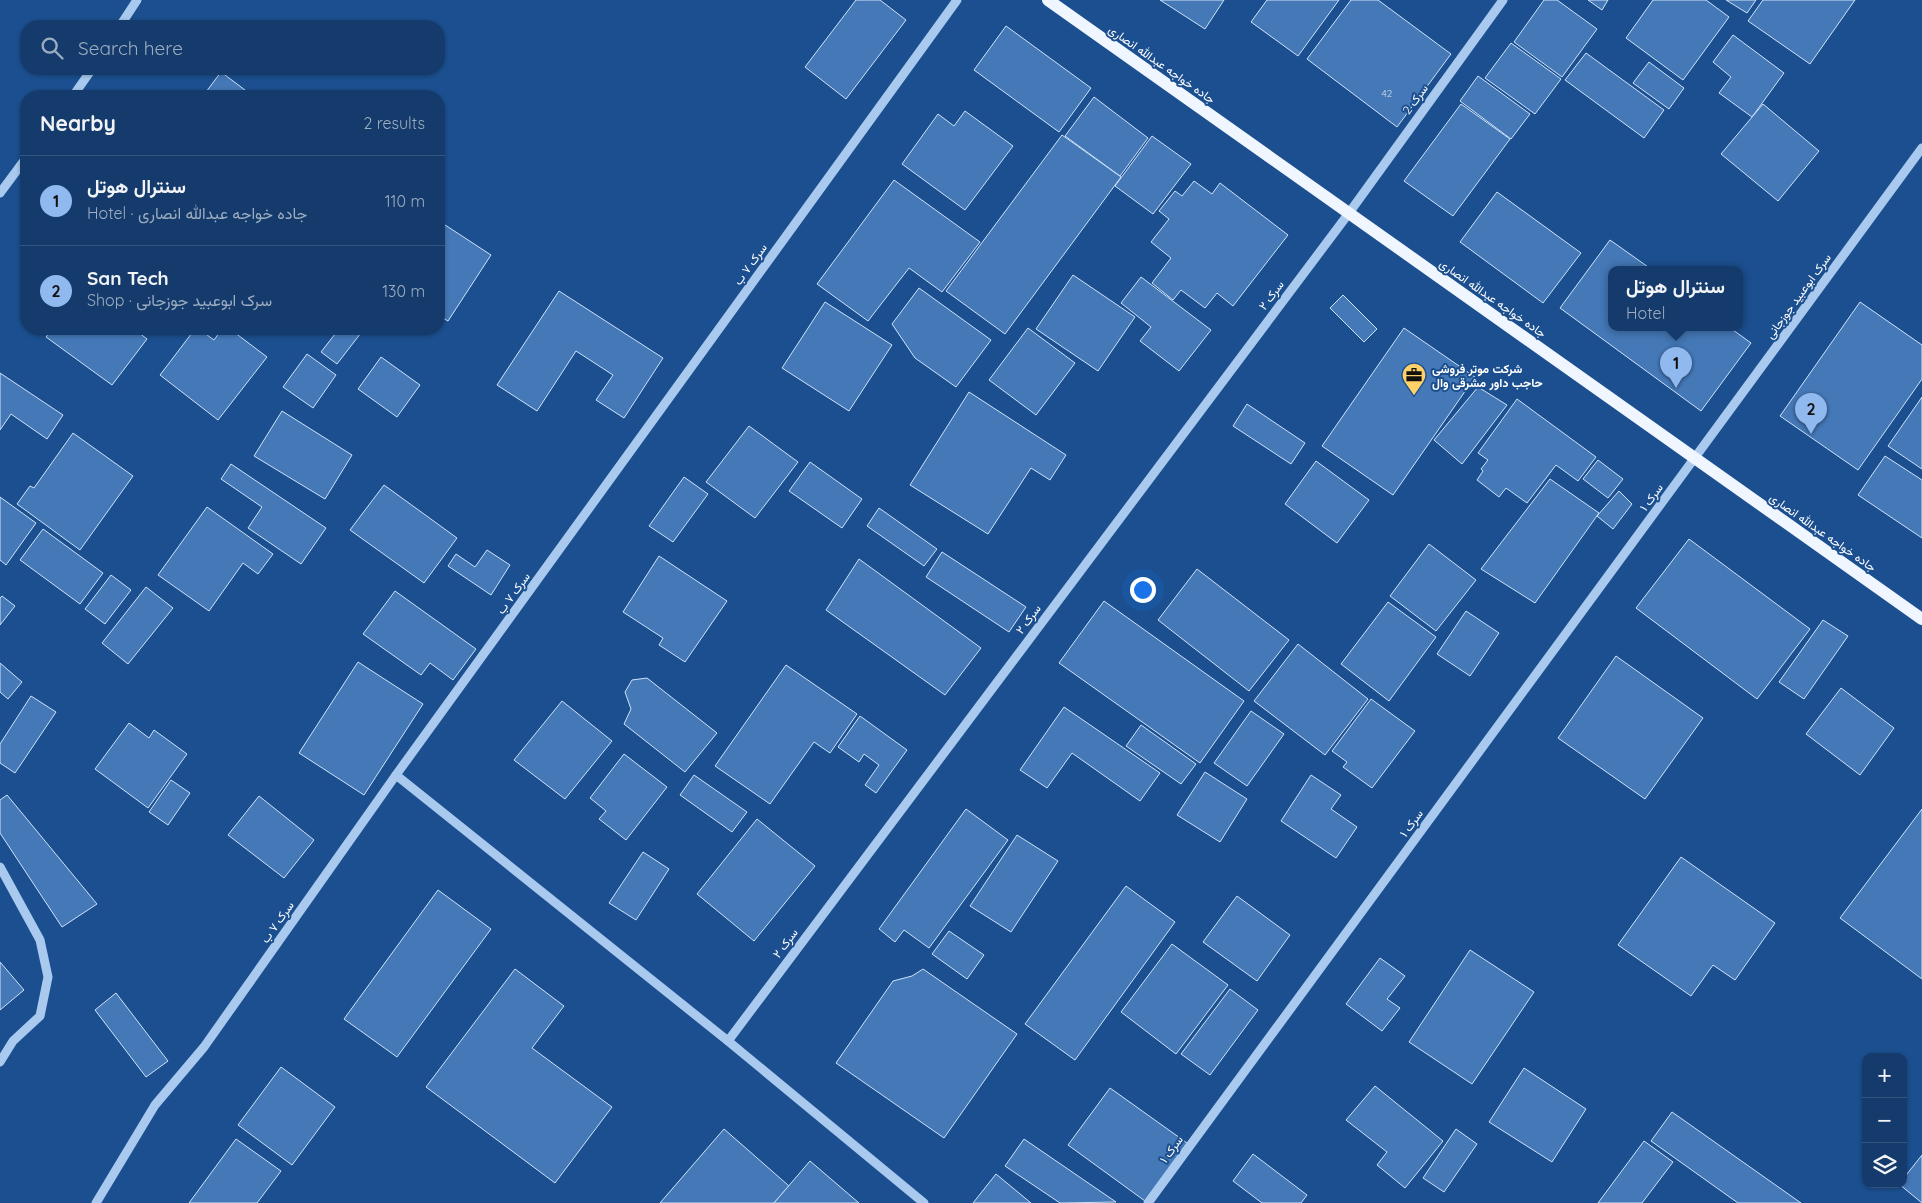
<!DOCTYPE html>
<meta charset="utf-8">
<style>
body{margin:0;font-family:Quicksand,Vazirmatn,sans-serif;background:#1d4271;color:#f1f3f6}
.controls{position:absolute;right:15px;bottom:15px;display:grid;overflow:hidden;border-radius:10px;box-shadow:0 1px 4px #0004}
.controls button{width:45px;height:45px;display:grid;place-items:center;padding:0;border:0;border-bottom:1px solid #33557e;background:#143b6b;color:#f1f3f6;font:25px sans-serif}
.you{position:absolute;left:1142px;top:589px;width:18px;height:18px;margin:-12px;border:4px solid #fff;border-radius:50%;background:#1a73e8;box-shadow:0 0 0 8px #1a73e833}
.badge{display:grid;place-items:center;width:32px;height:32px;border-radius:50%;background:#90b9f0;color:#111;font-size:16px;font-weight:700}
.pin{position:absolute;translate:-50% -41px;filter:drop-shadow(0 1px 2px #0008)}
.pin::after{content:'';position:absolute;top:26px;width:18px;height:15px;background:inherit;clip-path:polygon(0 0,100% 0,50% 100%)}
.popup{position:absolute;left:1608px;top:266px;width:135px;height:65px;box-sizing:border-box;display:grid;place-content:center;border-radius:10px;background:#143b6b;filter:drop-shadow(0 1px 4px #0005);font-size:16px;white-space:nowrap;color:#9dadc1}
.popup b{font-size:19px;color:#f1f3f6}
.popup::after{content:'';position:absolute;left:50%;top:100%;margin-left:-10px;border:10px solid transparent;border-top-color:#143b6b}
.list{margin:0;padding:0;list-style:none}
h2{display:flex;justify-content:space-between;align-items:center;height:65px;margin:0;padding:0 20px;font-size:21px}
h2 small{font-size:16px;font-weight:400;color:#9dadc1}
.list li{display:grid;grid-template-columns:32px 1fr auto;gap:15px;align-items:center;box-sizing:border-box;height:90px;padding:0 20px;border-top:1px solid #33557e}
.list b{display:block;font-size:19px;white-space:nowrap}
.list p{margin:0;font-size:16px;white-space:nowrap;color:#9dadc1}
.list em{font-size:16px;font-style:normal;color:#9dadc1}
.icon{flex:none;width:28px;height:28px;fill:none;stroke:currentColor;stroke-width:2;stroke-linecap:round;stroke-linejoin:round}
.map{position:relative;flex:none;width:1922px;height:1203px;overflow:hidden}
.search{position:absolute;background:#143b6b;box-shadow:0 1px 4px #0004;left:20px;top:20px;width:425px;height:55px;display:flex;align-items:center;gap:12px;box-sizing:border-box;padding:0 18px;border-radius:20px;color:#9dadc1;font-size:19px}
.panel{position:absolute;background:#143b6b;box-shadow:0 1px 4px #0004;left:20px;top:90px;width:425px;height:245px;border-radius:20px}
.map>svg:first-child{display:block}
.building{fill:#4478b7;stroke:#cfe3fa}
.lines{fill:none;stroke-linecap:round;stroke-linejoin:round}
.minor{stroke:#a9c9ee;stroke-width:9}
.major{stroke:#f0f6ff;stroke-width:12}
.labels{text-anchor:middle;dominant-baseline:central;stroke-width:4;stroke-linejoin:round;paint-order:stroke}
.number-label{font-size:10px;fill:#d0dded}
.street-label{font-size:12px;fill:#fff;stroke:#1b4f8f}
.poi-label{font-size:12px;font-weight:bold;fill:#fff;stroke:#1b4f8f;text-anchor:start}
</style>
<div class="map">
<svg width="1922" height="1203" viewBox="0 0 1922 1203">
<rect width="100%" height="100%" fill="#1b4f8f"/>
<!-- building -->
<g class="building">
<polygon points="856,0 880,0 906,20 846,99 805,67"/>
<polygon points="1160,0 1224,0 1205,29"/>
<polygon points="1267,0 1339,0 1298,56 1251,22"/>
<polygon points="1351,0 1378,0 1451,54 1397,127 1307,59"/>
<polygon points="1544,0 1557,0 1597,29 1562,77 1514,42"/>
<polygon points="1588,0 1608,0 1602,10"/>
<polygon points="1653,0 1706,0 1729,17 1683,80 1626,38"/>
<polygon points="1726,0 1756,0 1747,13"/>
<polygon points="1763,0 1855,0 1810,64 1748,21"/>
<polygon points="1006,26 1091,88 1059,132 974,70"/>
<polygon points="1733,35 1784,73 1752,117 1719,93 1731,77 1713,62"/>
<polygon points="1511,43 1561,79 1535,114 1485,78"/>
<polygon points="1586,53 1664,110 1644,138 1565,80"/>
<polygon points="1649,62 1684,88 1669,109 1633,83"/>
<polygon points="221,72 253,96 203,96"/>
<polygon points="1478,76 1530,114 1511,139 1460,101"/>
<polygon points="1094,97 1148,138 1120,176 1065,136"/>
<polygon points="1461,104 1510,139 1453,216 1404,181"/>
<polygon points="1763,104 1819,151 1778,201 1721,154"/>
<polygon points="965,111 1013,146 965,210 902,164 938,114 954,126"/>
<polygon points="1062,135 1121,177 1005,334 946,291"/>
<polygon points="1152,136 1191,164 1153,214 1115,186"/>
<polygon points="894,180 980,242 942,292 909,268 868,321 817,284"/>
<polygon points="1194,181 1212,194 1220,183 1288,235 1233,306 1217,293 1205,308 1181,290 1173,300 1152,283 1171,258 1151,242 1169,219 1159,211 1175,191 1182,196"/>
<polygon points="1497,192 1581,253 1543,303 1460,242"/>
<polygon points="439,221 491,255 448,321 439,316"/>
<polygon points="1610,240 1651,269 1612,269 1612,327 1729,327 1751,343 1701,411 1560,308"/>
<polygon points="1073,275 1135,317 1098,371 1036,329"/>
<polygon points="1141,277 1211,330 1179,371 1140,341 1151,327 1121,303"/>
<polygon points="919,288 991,340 956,387 915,358 892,324"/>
<polygon points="559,291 663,358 624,418 596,400 613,375 576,351 537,411 497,385"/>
<polygon points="1343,295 1377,329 1364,342 1330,308"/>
<polygon points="825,302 892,345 849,411 782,368"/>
<polygon points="1860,302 1922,345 1922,379 1858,470 1780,416"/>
<polygon points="1028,328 1075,363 1036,415 989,380"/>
<polygon points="1404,328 1475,377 1393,495 1322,446"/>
<polygon points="52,329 134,329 147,339 112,385 46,337"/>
<polygon points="195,329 199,329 214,340 222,329 230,329 267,357 218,420 160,375"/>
<polygon points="339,329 364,329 337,364 321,352"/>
<polygon points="307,354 336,375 313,408 283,387"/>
<polygon points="381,357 420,385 397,417 358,389"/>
<polygon points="0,373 63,415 47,439 11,414 0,430"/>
<polygon points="1478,387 1507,405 1462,464 1434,440"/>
<polygon points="969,392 1066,455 1050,480 1031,468 988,534 910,485"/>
<polygon points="1922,397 1922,469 1888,446"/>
<polygon points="1517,399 1596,457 1578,481 1556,465 1527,503 1506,488 1499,497 1477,480 1483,471 1481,469 1488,460 1478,453"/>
<polygon points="1247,404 1305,443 1291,464 1233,426"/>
<polygon points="282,411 352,455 325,499 254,456"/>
<polygon points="749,426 798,462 755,518 706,482"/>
<polygon points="73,433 133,476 80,550 17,504 30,486 34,488"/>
<polygon points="1885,456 1922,480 1922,538 1858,495"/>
<polygon points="1598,460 1623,479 1608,498 1583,479"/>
<polygon points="1316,461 1369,500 1337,543 1285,504"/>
<polygon points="810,462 862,499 842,528 789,491"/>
<polygon points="231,464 326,528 301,564 248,528 262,507 221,479"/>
<polygon points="684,477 708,494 673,542 649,526"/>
<polygon points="1550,479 1599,513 1535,603 1481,569"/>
<polygon points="384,485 457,538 424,583 350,530"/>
<polygon points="1619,491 1632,504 1613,529 1597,516"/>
<polygon points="0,497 36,523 6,565 0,560"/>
<polygon points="207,507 273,554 258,574 243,563 209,611 158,575"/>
<polygon points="879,508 937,549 924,566 867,526"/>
<polygon points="43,529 103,573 80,604 20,560"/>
<polygon points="1689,539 1810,629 1757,699 1636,608"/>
<polygon points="1429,544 1476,580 1436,631 1390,596"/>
<polygon points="487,550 510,565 491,595 448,566 456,554 475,567"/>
<polygon points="942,552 1026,607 1009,632 926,577"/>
<polygon points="659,556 727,601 685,662 659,645 663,638 623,612"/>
<polygon points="859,559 981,648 945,695 826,610"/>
<polygon points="1197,569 1289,640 1249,691 1158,620"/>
<polygon points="111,575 131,590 105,624 85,609"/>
<polygon points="146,587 173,608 128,664 102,643"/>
<polygon points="395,591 476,649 453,680 430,663 421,675 363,634"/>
<polygon points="2,596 15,606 0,625 0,598"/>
<polygon points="1104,601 1244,701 1200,763 1059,663"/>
<polygon points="1388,602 1436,637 1389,701 1341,664"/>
<polygon points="1466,611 1499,633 1470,676 1437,654"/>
<polygon points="1823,620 1848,636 1804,699 1779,682"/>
<polygon points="1298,644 1368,699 1325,755 1254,701"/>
<polygon points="1616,656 1703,718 1645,799 1558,738"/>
<polygon points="358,662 423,704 364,795 299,753"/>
<polygon points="0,663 22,682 8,699 0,692"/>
<polygon points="786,665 857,714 830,753 814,742 770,804 715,766"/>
<polygon points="647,678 717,733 685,772 624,724 631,709 625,692 632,680"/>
<polygon points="1841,688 1894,728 1860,775 1806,734"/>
<polygon points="31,696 56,712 15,773 0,763 0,744"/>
<polygon points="1371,699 1415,731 1372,788 1343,767 1347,762 1332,751"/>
<polygon points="562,701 612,741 565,799 514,760"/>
<polygon points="1064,707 1160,773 1140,801 1072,753 1047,788 1020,770"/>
<polygon points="1251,711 1284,734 1247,786 1214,763"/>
<polygon points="860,716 907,750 876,793 865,785 879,765 864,754 859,762 838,747"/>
<polygon points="129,723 149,738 154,730 187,754 148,808 95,769"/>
<polygon points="1141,725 1196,764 1181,784 1126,746"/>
<polygon points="624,754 667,787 626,840 599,819 606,811 590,798"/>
<polygon points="1205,772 1247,799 1220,842 1177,815"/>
<polygon points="694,775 747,812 732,832 680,795"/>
<polygon points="1311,775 1341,795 1331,809 1357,827 1336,858 1281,821"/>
<polygon points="171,780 190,793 168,825 149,812"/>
<polygon points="7,795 97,904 62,927 0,833 0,800"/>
<polygon points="259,796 314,840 284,878 228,835"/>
<polygon points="966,809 1008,840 929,948 904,930 895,942 879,929"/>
<polygon points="1922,809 1922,979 1840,918"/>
<polygon points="757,819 815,866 754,941 697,894"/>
<polygon points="1017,835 1058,861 1011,932 970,906"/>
<polygon points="643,852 669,869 636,920 609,903"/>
<polygon points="1681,857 1775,923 1735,980 1713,965 1691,996 1618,945"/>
<polygon points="1126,886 1175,922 1075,1060 1025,1024"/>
<polygon points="438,890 491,929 397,1057 344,1019"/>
<polygon points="1237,896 1290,935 1257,981 1203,942"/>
<polygon points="949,931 984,955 967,979 932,954"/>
<polygon points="1172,944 1228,985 1176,1054 1121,1012"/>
<polygon points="1470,950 1534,992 1472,1084 1409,1042"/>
<polygon points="1380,958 1405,976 1387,999 1400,1008 1382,1031 1346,1004"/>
<polygon points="0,962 24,990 0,1010"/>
<polygon points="515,969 564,1006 532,1048 612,1107 555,1183 426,1087"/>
<polygon points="923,969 1017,1034 944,1138 836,1063 893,981 912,976"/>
<polygon points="1230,989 1258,1010 1210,1075 1181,1054"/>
<polygon points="116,993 168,1061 146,1077 95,1010"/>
<polygon points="281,1067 335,1107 292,1165 238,1125"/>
<polygon points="1524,1068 1586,1109 1552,1162 1489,1122"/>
<polygon points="1375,1086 1443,1141 1405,1188 1377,1165 1387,1152 1346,1120"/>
<polygon points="1110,1088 1187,1143 1145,1201 1068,1145"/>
<polygon points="1672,1112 1801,1203 1738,1203 1651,1141"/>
<polygon points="724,1129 789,1186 774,1203 660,1203"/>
<polygon points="1456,1129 1477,1144 1444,1192 1423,1178"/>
<polygon points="236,1139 281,1171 257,1203 189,1203"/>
<polygon points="1024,1139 1116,1202 1060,1203 1005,1166"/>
<polygon points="1644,1141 1673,1162 1642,1203 1598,1203"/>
<polygon points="1253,1154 1307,1195 1301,1203 1262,1203 1233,1181"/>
<polygon points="1922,1155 1922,1203 1899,1184 1903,1184 1903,1179"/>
<polygon points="810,1161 859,1203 774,1203"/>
<polygon points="996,1174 1031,1203 973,1203"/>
</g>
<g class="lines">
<!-- minor -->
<g class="minor">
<polyline points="120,26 137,0"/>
<polyline points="73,96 92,69"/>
<polyline points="0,193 26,158"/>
<polyline points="396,775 728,1041 924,1203"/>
<polyline points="0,867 40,940 48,977 40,1016 13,1041 0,1062"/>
<polyline points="728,1041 1349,213 1503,0"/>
<polyline points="96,1203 155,1105 204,1047 396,775 957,0"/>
<polyline points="1148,1203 1922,148"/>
</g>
<!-- major -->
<polyline class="major" points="1048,0 1922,619"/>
</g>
<!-- icons -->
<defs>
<symbol id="office-pin" viewBox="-11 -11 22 30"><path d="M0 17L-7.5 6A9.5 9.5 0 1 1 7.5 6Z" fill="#ffd166" stroke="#1b4f8f"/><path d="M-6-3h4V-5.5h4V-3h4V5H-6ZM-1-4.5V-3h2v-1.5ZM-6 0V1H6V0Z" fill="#111"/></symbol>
</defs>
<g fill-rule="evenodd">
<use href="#office-pin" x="1400" y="361" width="28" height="38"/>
</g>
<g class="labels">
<!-- number labels -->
<g class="number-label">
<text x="1387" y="93">42</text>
</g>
<!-- street labels -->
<g class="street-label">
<text transform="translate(1162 64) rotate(35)">جاده خواجه عبدالله انصاری</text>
<text transform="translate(1415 99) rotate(-54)">سرک 2</text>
<text transform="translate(750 264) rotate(-54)">سرک ۷ ب</text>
<text transform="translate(1271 295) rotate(-53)">سرک ۲</text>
<text transform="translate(1798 296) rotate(-54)">سرک ابوعبید جوزجانی</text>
<text transform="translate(1493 298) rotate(35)">جاده خواجه عبدالله انصاری</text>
<text transform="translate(1651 497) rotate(-54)">سرک ۱</text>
<text transform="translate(1823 532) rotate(35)">جاده خواجه عبدالله انصاری</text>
<text transform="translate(513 593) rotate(-54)">سرک ۷ ب</text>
<text transform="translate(1028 619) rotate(-53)">سرک ۲</text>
<text transform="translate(1411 823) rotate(-54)">سرک ۱</text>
<text transform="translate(277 922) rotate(-55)">سرک ۷ ب</text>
<text transform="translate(785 943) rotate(-53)">سرک ۲</text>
<text transform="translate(1171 1149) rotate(-54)">سرک ۱</text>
</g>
<!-- poi labels -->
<g class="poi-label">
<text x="1432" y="368">شرکت موتر فروشی<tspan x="1432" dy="14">حاجب داور مشرقی وال</tspan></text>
</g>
</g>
</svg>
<div class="controls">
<button>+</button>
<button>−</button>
<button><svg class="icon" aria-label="layers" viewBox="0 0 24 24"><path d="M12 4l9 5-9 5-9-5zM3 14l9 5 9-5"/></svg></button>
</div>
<div class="you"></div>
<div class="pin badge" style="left:1676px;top:388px">1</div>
<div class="popup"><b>سنترال هوتل</b>Hotel</div>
<div class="pin badge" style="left:1811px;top:434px">2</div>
<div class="search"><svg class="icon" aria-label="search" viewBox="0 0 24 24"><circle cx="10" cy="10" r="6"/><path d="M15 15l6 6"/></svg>Search here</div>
<section class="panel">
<h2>Nearby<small>2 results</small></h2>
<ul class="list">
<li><span class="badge">1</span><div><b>سنترال هوتل</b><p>Hotel · جاده خواجه عبدالله انصاری</p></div><em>110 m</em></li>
<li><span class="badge">2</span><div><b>San Tech</b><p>Shop · سرک ابوعبید جوزجانی</p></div><em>130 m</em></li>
</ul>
</section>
</div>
